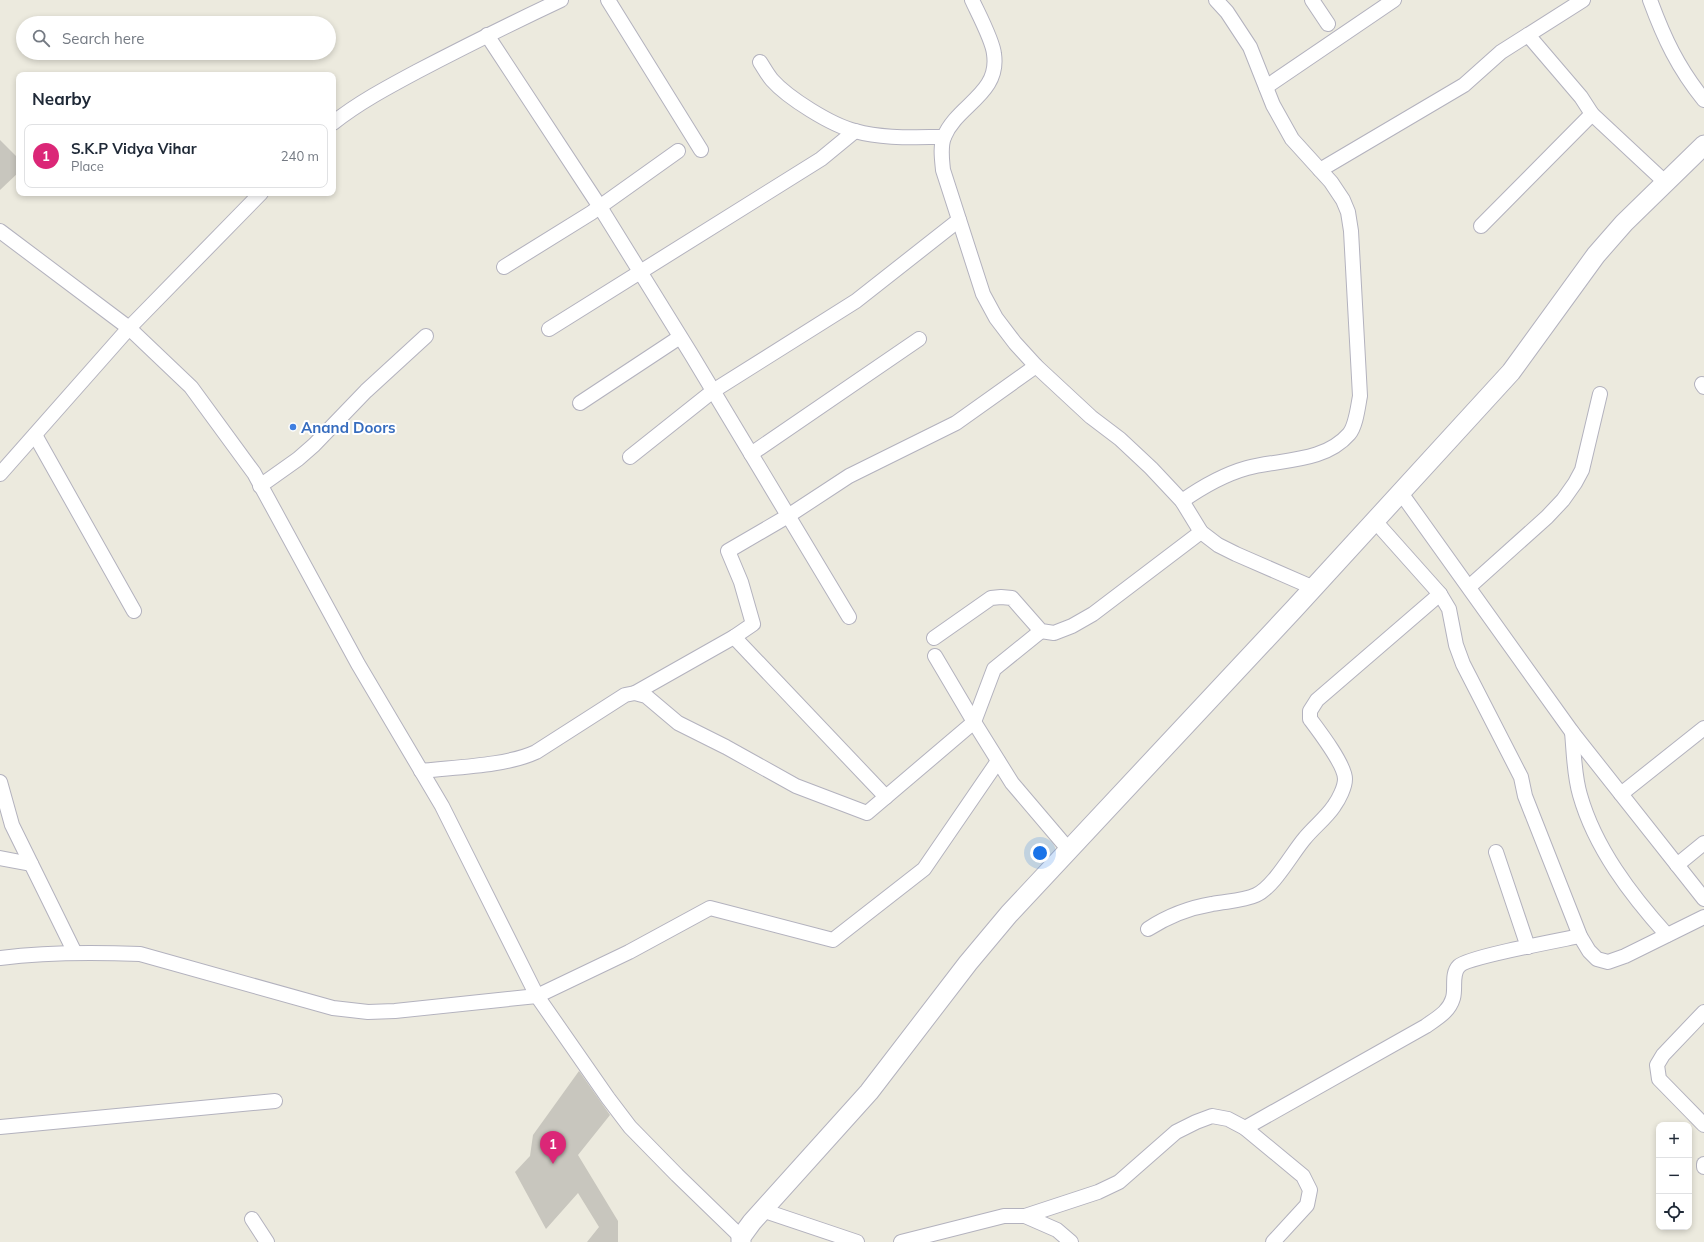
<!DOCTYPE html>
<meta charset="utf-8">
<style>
body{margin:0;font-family:Mulish,sans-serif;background:#f2f2f3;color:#1f2937}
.controls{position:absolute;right:12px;bottom:12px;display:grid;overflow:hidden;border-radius:8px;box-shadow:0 2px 6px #0003}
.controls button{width:36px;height:36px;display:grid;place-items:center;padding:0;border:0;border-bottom:1px solid #e0e1e3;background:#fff;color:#1f2937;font:20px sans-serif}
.you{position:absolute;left:1040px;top:853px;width:14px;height:14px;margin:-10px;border:3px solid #fff;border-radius:50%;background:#1a73e8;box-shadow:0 0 0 6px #1a73e833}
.badge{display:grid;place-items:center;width:26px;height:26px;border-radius:50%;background:#db2777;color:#fff;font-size:13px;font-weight:700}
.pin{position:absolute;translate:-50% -33px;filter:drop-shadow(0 1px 2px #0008)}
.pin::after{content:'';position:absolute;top:21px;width:14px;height:12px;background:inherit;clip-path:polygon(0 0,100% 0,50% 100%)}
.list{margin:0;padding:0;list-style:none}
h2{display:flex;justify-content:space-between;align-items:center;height:52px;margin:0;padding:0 16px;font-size:17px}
h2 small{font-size:13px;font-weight:400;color:#747a83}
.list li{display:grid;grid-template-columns:26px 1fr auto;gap:12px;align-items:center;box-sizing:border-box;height:64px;margin:0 8px 8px;padding:0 8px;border:1px solid #e0e1e3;border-radius:8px}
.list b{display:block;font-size:15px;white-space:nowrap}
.list p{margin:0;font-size:13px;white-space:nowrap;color:#747a83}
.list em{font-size:13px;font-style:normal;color:#747a83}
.icon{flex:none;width:22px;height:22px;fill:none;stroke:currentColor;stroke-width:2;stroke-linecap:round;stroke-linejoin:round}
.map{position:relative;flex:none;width:1704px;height:1242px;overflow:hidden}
.search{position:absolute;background:#fff;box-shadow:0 2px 6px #0003;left:16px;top:16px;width:320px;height:44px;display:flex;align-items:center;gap:10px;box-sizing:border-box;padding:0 14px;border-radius:22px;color:#747a83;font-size:15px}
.panel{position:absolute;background:#fff;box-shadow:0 2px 6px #0003;left:16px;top:72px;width:320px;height:124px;border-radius:8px}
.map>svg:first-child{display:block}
.building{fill:#c8c6be}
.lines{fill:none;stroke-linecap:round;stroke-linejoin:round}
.street-casing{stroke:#b3b2be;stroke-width:16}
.secondary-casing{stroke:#b3b2be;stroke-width:21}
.street{stroke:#fff;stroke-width:14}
.secondary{stroke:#fff;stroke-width:19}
.shop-dot{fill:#3f7fe0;stroke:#fff;stroke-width:1.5}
.labels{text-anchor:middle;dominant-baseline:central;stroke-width:4;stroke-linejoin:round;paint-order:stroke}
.shop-label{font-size:15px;font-weight:bold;fill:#366cbe;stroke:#fff;text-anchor:start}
</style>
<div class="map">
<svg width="1704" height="1242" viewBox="0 0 1704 1242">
<rect width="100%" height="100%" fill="#eceade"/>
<!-- building -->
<g class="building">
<polygon points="0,140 19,159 19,172 0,190"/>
<polygon points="579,1071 610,1115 578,1155 618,1221 618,1242 587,1242 599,1227 578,1193 546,1229 515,1172 530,1156 533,1135"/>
</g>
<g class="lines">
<defs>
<g id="street">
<polyline points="608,0 701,150"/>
<path d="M972 0C978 13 993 41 994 54 1000 94 957 105 944 137 940 147 942 159 943 170L983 294 996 318 1015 343 1036 366 1091 417 1120 439 1151 468 1182 501 1201 532 1218 545 1236 554 1314 588"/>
<polyline points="1312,0 1328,24"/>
<path d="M1650 0C1664 38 1678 68 1704 100"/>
<polyline points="487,35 600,207 691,354 849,617"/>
<polyline points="1528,35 1581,97 1592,114 1666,183"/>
<path d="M760 62C764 68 767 74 772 80 788 98 831 125 855 131 883 139 915 137 944 137"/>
<polyline points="1266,87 1394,0"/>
<path d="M333 123C358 103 388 87 416 72 464 47 512 23 561 0"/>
<polyline points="1320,170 1464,85 1501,52 1583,0"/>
<polyline points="1481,226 1592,114"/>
<polyline points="0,231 129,328 191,387 254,473 358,664 442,806 537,996 608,1098 630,1127 677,1175 741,1237"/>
<polyline points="504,267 591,213 678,151"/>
<polyline points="549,329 821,159 855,131"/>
<polyline points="1702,384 1704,387"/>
<polyline points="580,403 680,337"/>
<polyline points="35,435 134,611"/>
<polyline points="751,454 919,339"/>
<polyline points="630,457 713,391 856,301 959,220"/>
<polyline points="0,474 129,328 261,193"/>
<polyline points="260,486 298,459 314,445 366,391 426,336"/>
<polyline points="1401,493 1572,732 1704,899"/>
<path d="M1182 501C1202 487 1222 475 1247 468 1280 459 1324 463 1349 434 1356 426 1358 406 1360 396L1351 231 1348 212 1343 200 1331 182 1292 139 1273 105 1250 47 1227 12 1216 0"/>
<polyline points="1374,520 1440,594 1449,609 1456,645 1463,664 1521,777 1525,796 1573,918 1580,936 1589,951 1597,959 1608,962 1625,956 1704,917"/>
<polyline points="1469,587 1547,517 1563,500 1575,483 1582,470 1600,394"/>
<polyline points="734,637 886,797"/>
<polyline points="934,638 991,598 1001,597 1012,598 1041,631 1054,633 1072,626 1093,614 1201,532"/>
<polyline points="935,656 974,722 1012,783 1069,850"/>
<polyline points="635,693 734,637 753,624 741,582 728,551 788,516 849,476 956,423 1036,366"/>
<path d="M1572 732C1574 753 1574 775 1580 795 1595 848 1631 895 1667 935"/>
<path d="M421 771C455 767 506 766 536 752L625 695 635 693 646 696 678 723 726 747 796 786 867 813 974 722 994 669 1041 631"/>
<polyline points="0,782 12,825 75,953"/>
<polyline points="1621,794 1704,728"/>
<polyline points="1496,852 1528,947"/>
<polyline points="0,858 31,864"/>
<polyline points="1677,865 1704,843"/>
<path d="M1148 929C1168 916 1188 908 1212 904 1227 901 1243 901 1256 895 1274 887 1292 853 1305 838 1314 827 1326 818 1334 806 1339 799 1345 787 1345 779 1345 765 1319 731 1310 719V711L1317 700 1440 594"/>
<path d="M0 958C46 952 93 952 140 954L333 1008 368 1012 395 1011 537 996 629 952 710 908 833 940 924 869 998 761"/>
<polyline points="1704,1012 1663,1055 1657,1065 1659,1079 1704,1125"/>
<polyline points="0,1127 275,1101"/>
<path d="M1245 1128 1426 1026C1437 1018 1449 1012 1453 998 1456 988 1451 974 1459 966 1468 957 1561 940 1580 936"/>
<polyline points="1704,1164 1704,1167"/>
<polyline points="762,1210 857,1242"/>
<polyline points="1025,1216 1098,1192 1119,1182 1176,1132 1196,1122 1212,1116 1228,1119 1245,1128 1303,1176 1310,1190 1307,1205 1273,1242"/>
<polyline points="252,1219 267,1242"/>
<polyline points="901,1242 1004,1216 1025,1216 1057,1230 1071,1242"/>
</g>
<polyline id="secondary" points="741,1242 741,1237 752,1222 869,1092 968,963 1009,914 1295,608 1511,372 1596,255 1624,223 1704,145"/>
</defs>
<!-- street casing -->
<use href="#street" class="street-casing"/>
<!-- secondary casing -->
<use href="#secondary" class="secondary-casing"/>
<!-- street -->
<use href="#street" class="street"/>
<!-- secondary -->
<use href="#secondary" class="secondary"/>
</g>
<!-- markers -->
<circle class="shop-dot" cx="293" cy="427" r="4"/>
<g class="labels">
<!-- shop labels -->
<g class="shop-label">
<text x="301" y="427">Anand Doors</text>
</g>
</g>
</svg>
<div class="controls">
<button>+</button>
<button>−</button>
<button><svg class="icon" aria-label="locate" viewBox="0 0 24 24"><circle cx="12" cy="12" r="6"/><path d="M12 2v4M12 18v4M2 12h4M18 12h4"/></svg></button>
</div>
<div class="you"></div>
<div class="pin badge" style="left:553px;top:1164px">1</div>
<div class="search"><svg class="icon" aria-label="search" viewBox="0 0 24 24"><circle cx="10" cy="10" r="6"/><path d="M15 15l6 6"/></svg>Search here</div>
<section class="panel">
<h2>Nearby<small></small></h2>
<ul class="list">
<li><span class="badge">1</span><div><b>S.K.P Vidya Vihar</b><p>Place</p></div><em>240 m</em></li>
</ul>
</section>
</div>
